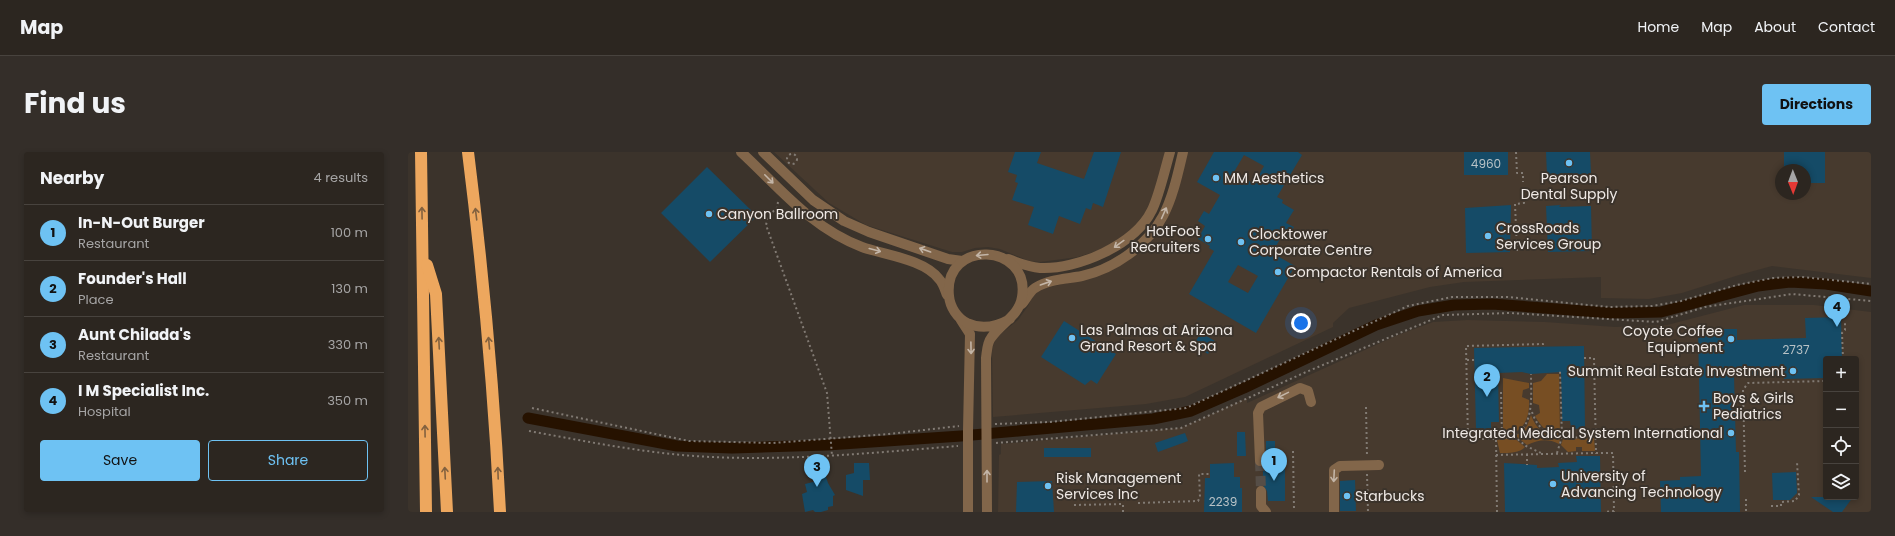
<!DOCTYPE html>
<meta charset="utf-8">
<style>
body{margin:0;font-family:Poppins,sans-serif;background:#342e29;color:#f1f3f6}
.controls{position:absolute;right:12px;bottom:12px;display:grid;overflow:hidden;border-radius:4px;box-shadow:0 2px 6px #0003}
.controls button{width:36px;height:36px;display:grid;place-items:center;padding:0;border:0;border-bottom:1px solid #48433e;background:#2c2620;color:#f1f3f6;font:20px sans-serif}
.compass{position:absolute;left:1367px;top:12px;width:36px;height:36px;border-radius:50%;background:#2c2620;box-shadow:0 2px 6px #0003;rotate:179deg}
.you{position:absolute;left:893px;top:171px;width:14px;height:14px;margin:-10px;border:3px solid #fff;border-radius:50%;background:#1a73e8;box-shadow:0 0 0 6px #1a73e833}
.badge{display:grid;place-items:center;width:26px;height:26px;border-radius:50%;background:#6ec2f3;color:#111;font-size:13px;font-weight:700}
.pin{position:absolute;translate:-50% -33px;filter:drop-shadow(0 1px 2px #0008)}
.pin::after{content:'';position:absolute;top:21px;width:14px;height:12px;background:inherit;clip-path:polygon(0 0,100% 0,50% 100%)}
.list{margin:0;padding:0;list-style:none}
h2{display:flex;justify-content:space-between;align-items:center;height:52px;margin:0;padding:0 16px;font-size:17px}
h2 small{font-size:13px;font-weight:400;color:#a6a5a5}
.list li{display:grid;grid-template-columns:26px 1fr auto;gap:12px;align-items:center;box-sizing:border-box;height:56px;padding:0 16px;border-top:1px solid #48433e}
.list b{display:block;font-size:15px;white-space:nowrap}
.list p{margin:0;font-size:13px;white-space:nowrap;color:#a6a5a5}
.list em{font-size:13px;font-style:normal;color:#a6a5a5}
.actions{display:flex;gap:8px;padding:12px 16px}
.actions a{flex:1;padding:9px 0;border:1px solid #6ec2f3;border-radius:4px;text-align:center;font-size:14px;color:#6ec2f3}
.actions .main{background:#6ec2f3;color:#111}
.icon{flex:none;width:22px;height:22px;fill:none;stroke:currentColor;stroke-width:2;stroke-linecap:round;stroke-linejoin:round}
.map{position:relative;flex:none;width:1463px;height:360px;overflow:hidden;border-radius:4px}
header{display:flex;align-items:center;gap:24px;box-sizing:border-box;height:56px;padding:0 20px;background:#2c2620;border-bottom:1px solid #48433e}
header strong{font-size:19px}
nav{display:flex;gap:22px;margin-inline-start:auto;font-size:14px}
.intro{display:flex;align-items:center;justify-content:space-between;box-sizing:border-box;height:96px;padding:0 24px}
h1{margin:0;font-size:28px}
.button{padding:10px 18px;border-radius:4px;background:#6ec2f3;color:#111;font-size:14px;font-weight:700}
main{display:flex;gap:24px;padding:0 24px}
aside{flex:1;background:#2c2620;border-radius:4px;box-shadow:0 2px 6px #0003}
.map>svg:first-child{display:block}
.built{fill:#473a2e;fill-rule:evenodd}
.green{fill:#774e23}
.lines{fill:none;stroke-linecap:round;stroke-linejoin:round}
.canal{stroke:#261200;stroke-width:11}
.building{fill:#154b67;fill-rule:evenodd}
.minor-tunnel{stroke:#564e47;stroke-width:10;stroke-dasharray:10 5;stroke-linecap:butt}
.path{stroke:#827b74;stroke-width:2;stroke-dasharray:2 3;stroke-linecap:butt}
.minor{stroke:#82664a;stroke-width:10}
.highway{stroke:#eda75e;stroke-width:12}
.oneway{stroke:#c3b5a7}
.oneway2{stroke:#82613f}
.poi-dot{fill:#6ec2f3;stroke:#3b332b;stroke-width:1.5}
.labels{text-anchor:middle;dominant-baseline:central;stroke-width:4;stroke-linejoin:round;paint-order:stroke}
.number-label{font-size:12px;fill:#b8c2c6}
.poi-label{font-size:14px;fill:#efe9e5;stroke:#3b332b;text-anchor:start}
</style>
<header>
<strong>Map</strong>
<nav><a>Home</a><a>Map</a><a>About</a><a>Contact</a></nav>
</header>
<div class="intro"><h1>Find us</h1><a class="button">Directions</a></div>
<main>
<aside>
<h2>Nearby<small>4 results</small></h2>
<ul class="list">
<li><span class="badge">1</span><div><b>In-N-Out Burger</b><p>Restaurant</p></div><em>100 m</em></li>
<li><span class="badge">2</span><div><b>Founder's Hall</b><p>Place</p></div><em>130 m</em></li>
<li><span class="badge">3</span><div><b>Aunt Chilada's</b><p>Restaurant</p></div><em>330 m</em></li>
<li><span class="badge">4</span><div><b>I M Specialist Inc.</b><p>Hospital</p></div><em>350 m</em></li>
</ul>
<div class="actions"><a class="main">Save</a><a>Share</a></div>
</aside>
<div class="map">
<svg width="1463" height="360" viewBox="0 0 1463 360">
<rect width="100%" height="100%" fill="#3b332b"/>
<!-- built -->
<g class="built">
<polygon points="366,0 759,0 741,56 722,80 692,98 670,105 632,110 621,109 592,97 580,95 567,96 554,100 544,100 458,73 421,51"/>
<path d="M778 0H1463V126L1364 114 1331 123 1274 141 1241 147 1193 146V125L1056 130 1022 135 941 156 925 171V175L777 245 738 252 585 265 584 196 588 187 595 180 610 168 620 154 625 143 633 137 685 125 743 87ZM1373 18H1397V42H1373Z"/>
<path d="M1336 153H1406L1463 160V360H590L591 303 593 302V292L773 276 839 246V251L990 183 1025 170 1060 168 1137 170 1207 175 1259 173ZM1418 207H1448V345H1418Z"/>
</g>
<!-- green -->
<g class="green">
<path d="M1139 222H1151L1152 284C1139 281 1133 275 1127 264L1132 261 1131 253 1125 251V231L1133 229Z"/>
<path d="M1095 226 1121 231V236L1115 238 1114 245 1121 248C1122 268 1115 280 1095 285Z"/>
<path d="M1123 263C1128 277 1138 285 1152 287L1151 292C1139 286 1131 288 1119 293L1108 284 1119 274Z"/>
<path d="M1105 285 1117 295C1112 301 1101 301 1092 301L1089 288Z"/>
<polygon points="1186,286 1187,299 1174,299 1174,295 1168,295 1168,299 1160,300 1153,293 1155,287"/>
</g>
<g class="lines">
<!-- canal -->
<polyline class="canal" points="120,266 269,294 324,296 419,293 553,284 745,267 783,259 836,236 968,173 1010,159 1046,153 1084,152 1203,161 1253,160 1350,134 1382,130 1418,132 1463,139"/>
</g>
<!-- building -->
<g class="building">
<polygon points="607,0 633,0 629,11 676,27 686,0 713,0 695,55 685,51 683,58 678,56 672,72 651,64 645,82 620,73 626,55 604,48 610,31 607,30 609,23 600,20"/>
<path d="M806 0H890L894 3 869 45 875 48 874 51 886 58 878 71 886 75 880 85 875 82 864 101 887 114 848 181 781 142 806 99 801 96 802 94 790 87 797 74 790 69 796 59 801 62 812 43 789 30ZM836 3 856 14 846 32 826 20ZM830 113 850 124 840 141 820 130Z"/>
<rect x="1056" y="0" width="44" height="23"/>
<polygon points="1138,0 1182,0 1183,22 1139,23"/>
<polygon points="1376,0 1417,0 1417,31 1397,31 1397,18 1376,18"/>
<polygon points="299,15 349,64 302,110 253,61"/>
<polygon points="1103,53 1102,100 1058,101 1057,56"/>
<polygon points="1153,53 1151,55 1183,54 1184,99 1140,100 1138,54"/>
<polygon points="1433,165 1434,207 1418,207 1418,226 1376,227 1376,223 1326,223 1328,300 1331,300 1332,360 1253,360 1252,329 1272,328 1272,325 1293,324 1290,177 1329,177 1329,188 1398,186 1397,166"/>
<polygon points="656,169 708,202 689,232 683,228 677,233 633,205"/>
<polygon points="793,181 807,189 800,202 785,193"/>
<polygon points="1176,194 1177,276 1165,277 1165,275 1163,275 1162,269 1154,269 1153,220 1123,222 1114,220 1090,221 1091,270 1083,270 1083,276 1080,276 1080,278 1068,278 1066,196"/>
<polygon points="829,280 837,280 838,304 829,304"/>
<polygon points="777,281 780,289 750,300 747,291"/>
<polygon points="858,289 867,289 867,307 877,306 877,349 860,349 859,339 855,333 855,315 858,309"/>
<rect x="636" y="296" width="47" height="9"/>
<polygon points="1168,304 1192,304 1193,360 1097,360 1096,311 1129,313 1129,316 1151,315 1150,311 1169,310"/>
<polygon points="446,311 461,311 462,328 455,328 455,344 438,338 438,323 446,321"/>
<polygon points="826,311 826,325 832,325 832,336 834,336 834,360 796,360 797,326 802,326 802,312"/>
<polygon points="415,316 420,331 427,343 425,344 425,354 420,355 420,358 413,360 407,360 405,358 397,360 394,342 399,340 397,332 409,329 406,319"/>
<polygon points="1388,320 1389,341 1382,348 1365,348 1364,321"/>
<polygon points="947,328 948,359 932,359 932,329"/>
<polygon points="644,329 646,360 608,360 609,330"/>
<polygon points="1403,345 1445,345 1434,360 1425,360"/>
</g>
<g class="lines">
<!-- minor-tunnel -->
<polyline class="minor-tunnel" points="852,309 853,339"/>
<!-- path -->
<g class="path">
<polyline points="1108,0 1109,21 1115,21 1115,30"/>
<circle cx="384" cy="7" r="5"/>
<polyline points="370,50 369,56 360,64 358,73 419,241 424,304"/>
<polyline points="1109,99 1107,52 1116,51 1116,43"/>
<polyline points="1176,206 1186,206 1188,301 1205,301 1206,359 1197,360"/>
<polyline points="1435,207 1434,181 1437,178 1437,171"/>
<polyline points="1059,208 1067,208"/>
<polyline points="1093,240 1094,287"/>
<polyline points="958,255 959,304"/>
<polyline points="124,256 281,289 365,291 481,282 551,274"/>
<path d="M1124 260C1135 292 1160 285 1188 285"/>
<polyline points="587,272 642,270 778,256 1000,154 1044,145 1100,145 1201,155 1244,154 1273,149 1329,133 1365,126 1394,125 1463,132"/>
<path d="M121 279C176 289 231 300 286 304 374 310 462 301 550 294"/>
<polyline points="1106,284 1118,294 1133,301"/>
<path d="M1088 287C1128 287 1123 250 1123 222"/>
<polyline points="588,291 773,276 898,220 1035,163 1102,161 1248,170 1297,155 1384,142 1463,149"/>
<polyline points="885,299 886,356"/>
<polyline points="1149,301 1154,285 1152,219"/>
<polyline points="1119,302 1119,313"/>
<polyline points="1088,303 1188,301"/>
<polyline points="1337,320 1335,238 1340,231 1418,229"/>
<polyline points="959,322 960,360"/>
<polyline points="1193,326 1206,326"/>
<polyline points="1193,339 1206,339"/>
<polyline points="1338,347 1338,360"/>
<polyline points="730,351 790,349 792,345 791,322 801,322"/>
<polyline points="666,353 715,352 715,360"/>
<polyline points="1363,354 1373,354 1373,350 1387,349 1391,343 1389,310"/>
<polyline points="1089,360 1088,287 1060,287 1058,194 1135,192 1135,195"/>
</g>
<!-- minor -->
<g class="minor">
<path d="M333 0C371 35 403 76 454 95 476 103 516 107 531 127 535 131 537 138 539 143"/>
<polyline points="355,0 405,48 436,69 461,80 540,107 554,109"/>
<path d="M600 107C610 111 621 115 632 116 669 118 727 93 744 58 751 44 757 17 762 0"/>
<path d="M614 152C618 147 622 139 627 136 641 127 659 127 674 124 706 117 740 93 755 64 765 45 770 21 775 0"/>
<polyline points="553,168 562,182 560,278 560,360"/>
<polyline points="852,309 850,261 853,255 892,236 900,239 903,250"/>
<polyline points="853,339 853,354 858,360"/>
<path d="M579 360 578 206C579 199 579 191 583 186 593 171 611 164 614 145 623 91 535 86 541 144 542 155 549 166 559 171 574 178 588 175 602 167"/>
<polyline points="926,360 926,318 932,314 971,313"/>
</g>
<!-- highway -->
<g class="highway">
<polyline points="13,0 18,360"/>
<path d="M60 0C75 120 86 239 92 360"/>
<polyline points="19,113 28,142 39,360"/>
</g>
</g>
<!-- one-way arrows -->
<defs><path id="oneway-shaft" d="M-6 0H5M1.5-3L5.5 0L1.5 3" fill="none" stroke-width="1.6" stroke-linecap="round" stroke-linejoin="round"/></defs>
<g class="oneway">
<use href="#oneway-shaft" transform="translate(361 27) rotate(45)"/>
<use href="#oneway-shaft" transform="translate(756 61) rotate(-66)"/>
<use href="#oneway-shaft" transform="translate(711 92) rotate(144)"/>
<use href="#oneway-shaft" transform="translate(467 98) rotate(15)"/>
<use href="#oneway-shaft" transform="translate(517 98) rotate(-161)"/>
<use href="#oneway-shaft" transform="translate(574 103) rotate(175)"/>
<use href="#oneway-shaft" transform="translate(638 131) rotate(-19)"/>
<use href="#oneway-shaft" transform="translate(563 196) rotate(89)"/>
<use href="#oneway-shaft" transform="translate(875 243) rotate(154)"/>
<use href="#oneway-shaft" transform="translate(579 324) rotate(-90)"/>
<use href="#oneway-shaft" transform="translate(926 324) rotate(93)"/>
</g>
<g class="oneway2">
<use href="#oneway-shaft" transform="translate(14 61) rotate(-91)"/>
<use href="#oneway-shaft" transform="translate(68 62) rotate(-97)"/>
<use href="#oneway-shaft" transform="translate(31 191) rotate(-93)"/>
<use href="#oneway-shaft" transform="translate(81 191) rotate(-95)"/>
<use href="#oneway-shaft" transform="translate(17 279) rotate(-91)"/>
<use href="#oneway-shaft" transform="translate(37 321) rotate(-93)"/>
<use href="#oneway-shaft" transform="translate(90 321) rotate(-92)"/>
</g>
<!-- markers -->
<g class="poi-dot">
<circle cx="1161" cy="11" r="4"/>
<circle cx="808" cy="26" r="4"/>
<circle cx="301" cy="62" r="4"/>
<circle cx="1080" cy="84" r="4"/>
<circle cx="800" cy="87" r="4"/>
<circle cx="833" cy="90" r="4"/>
<circle cx="870" cy="120" r="4"/>
<circle cx="664" cy="186" r="4"/>
<circle cx="1323" cy="187" r="4"/>
<circle cx="1385" cy="219" r="4"/>
<path d="M1294 248h4v4h4v4h-4v4h-4v-4h-4v-4h4z"/>
<circle cx="1323" cy="281" r="4"/>
<circle cx="1145" cy="332" r="4"/>
<circle cx="640" cy="334" r="4"/>
<circle cx="939" cy="344" r="4"/>
</g>
<g class="labels">
<!-- number labels -->
<g class="number-label">
<text x="1078" y="11">4960</text>
<text x="1388" y="197">2737</text>
<text x="815" y="349">2239</text>
</g>
<!-- poi labels -->
<g class="poi-label">
<text x="816" y="26">MM Aesthetics</text>
<text x="1161" y="26" text-anchor="middle">Pearson<tspan x="1161" dy="16">Dental Supply</tspan></text>
<text x="309" y="62">Canyon Ballroom</text>
<text x="1088" y="76">CrossRoads<tspan x="1088" dy="16">Services Group</tspan></text>
<text x="792" y="79" text-anchor="end">HotFoot<tspan x="792" dy="16">Recruiters</tspan></text>
<text x="841" y="82">Clocktower<tspan x="841" dy="16">Corporate Centre</tspan></text>
<text x="878" y="120">Compactor Rentals of America</text>
<text x="672" y="178">Las Palmas at Arizona<tspan x="672" dy="16">Grand Resort &amp; Spa</tspan></text>
<text x="1315" y="179" text-anchor="end">Coyote Coffee<tspan x="1315" dy="16">Equipment</tspan></text>
<text x="1377" y="219" text-anchor="end">Summit Real Estate Investment</text>
<text x="1305" y="246">Boys &amp; Girls<tspan x="1305" dy="16">Pediatrics</tspan></text>
<text x="1315" y="281" text-anchor="end">Integrated Medical System International</text>
<text x="1153" y="324">University of<tspan x="1153" dy="16">Advancing Technology</tspan></text>
<text x="648" y="326">Risk Management<tspan x="648" dy="16">Services Inc</tspan></text>
<text x="947" y="344">Starbucks</text>
</g>
</g>
</svg>
<div class="controls">
<button>+</button>
<button>−</button>
<button><svg class="icon" aria-label="locate" viewBox="0 0 24 24"><circle cx="12" cy="12" r="6"/><path d="M12 2v4M12 18v4M2 12h4M18 12h4"/></svg></button>
<button><svg class="icon" aria-label="layers" viewBox="0 0 24 24"><path d="M12 4l9 5-9 5-9-5zM3 14l9 5 9-5"/></svg></button>
</div>
<svg class="compass" viewBox="-18 -18 36 36"><path d="M0-13l5 13h-10z" fill="#e53935"/><path d="M0 13l5-13h-10z" fill="#a6a5a5"/></svg>
<div class="you"></div>
<div class="pin badge" style="left:866px;top:329px">1</div>
<div class="pin badge" style="left:1079px;top:245px">2</div>
<div class="pin badge" style="left:409px;top:335px">3</div>
<div class="pin badge" style="left:1429px;top:175px">4</div>
</div>
</main>
